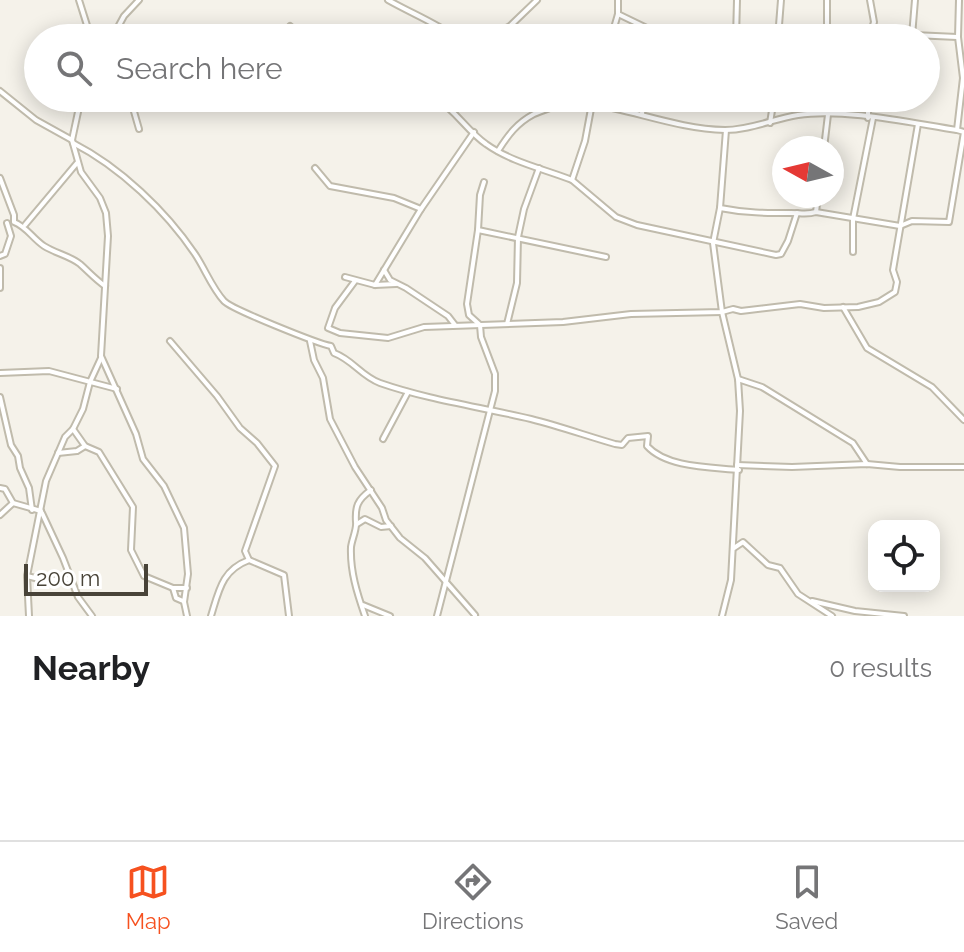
<!DOCTYPE html>
<style>
body{margin:0;font-family:Raleway,sans-serif;background:#f2f2f2;color:#202124}
.controls{position:absolute;right:24px;bottom:24px;display:grid;overflow:hidden;border-radius:16px;box-shadow:0 4px 20px #0003}
.controls button{width:72px;height:72px;display:grid;place-items:center;padding:0;border:0;border-bottom:2px solid #e0e0e0;background:#fff;color:#202124;font:40px sans-serif}
.compass{position:absolute;left:772px;top:136px;width:72px;height:72px;border-radius:50%;background:#fff;box-shadow:0 4px 20px #0003;rotate:278deg}
.scale{position:absolute;left:24px;bottom:20px;width:124px;box-sizing:border-box;padding-left:8px;border:4px solid #484338;border-top:0;font-size:22px;line-height:28px;white-space:nowrap;color:#484338;-webkit-text-stroke:6px #fff;paint-order:stroke}
.list{margin:0;padding:0;list-style:none}
h2{display:flex;justify-content:space-between;align-items:center;height:104px;margin:0;padding:0 32px;font-size:34px}
h2 small{font-size:26px;font-weight:400;color:#757577}
.icon{flex:none;width:44px;height:44px;fill:none;stroke:currentColor;stroke-width:2;stroke-linecap:round;stroke-linejoin:round}
.map{position:relative;flex:none;width:964px;height:616px;overflow:hidden}
.search{position:absolute;background:#fff;box-shadow:0 4px 20px #0003;left:24px;right:24px;top:24px;height:88px;display:flex;align-items:center;gap:20px;box-sizing:border-box;padding:0 28px;border-radius:44px;color:#757577;font-size:30px}
.sheet{height:224px;background:#fff}
nav{display:flex;justify-content:space-around;align-items:center;box-sizing:border-box;height:112px;border-top:2px solid #e0e0e0;background:#fff;font-size:22px;color:#757577}
nav a{display:grid;justify-items:center;gap:4px}
nav .on{color:#f6511f}
.map>svg:first-child{display:block}
.lines{fill:none;stroke-linecap:round;stroke-linejoin:round}
.street-casing{stroke:#c0bbac;stroke-width:8}
.street{stroke:#fff;stroke-width:4}
</style>
<div class="map">
<svg width="964" height="616" viewBox="0 0 964 616">
<rect width="100%" height="100%" fill="#f5f2ea"/>
<g class="lines">
<defs>
<g id="street">
<polyline points="79,0 91,38"/>
<path d="M388 0C411 13 436 23 457 38"/>
<polyline points="827,0 827,31"/>
<polyline points="618,14 649,29 692,38"/>
<polyline points="290,26 304,38"/>
<polyline points="912,36 915,0"/>
<polyline points="112,38 124,16 139,0"/>
<polyline points="486,38 510,26 537,0"/>
<polyline points="611,38 618,14 618,0"/>
<polyline points="648,38 649,29"/>
<polyline points="736,38 737,0"/>
<polyline points="778,38 781,0"/>
<polyline points="789,38 807,32 827,31 957,37"/>
<polyline points="869,38 874,22 870,0"/>
<polyline points="0,91 36,120 72,140"/>
<polyline points="81,98 72,140 81,172 100,198 106,213 108,236 101,356 136,434 143,459 164,486 184,528 188,574 184,602 187,616"/>
<polyline points="127,98 133,108 139,129"/>
<path d="M435 98C455 109 467 131 486 144 511 162 544 169 572 180L585 141 593 98"/>
<path d="M592 104C636 111 679 129 725 130 750 130 773 119 798 115 844 108 911 123 957 130"/>
<polyline points="642,114 643,98"/>
<polyline points="868,118 868,98"/>
<polyline points="770,123 774,98"/>
<path d="M73 143C120 167 166 211 195 254 205 269 212 288 224 301 231 309 319 344 331 346L334 353C353 360 361 376 380 383 429 400 481 407 531 419 559 426 587 436 615 444L622 445 628 438 648 436 647 446C667 468 711 467 739 470"/>
<polyline points="824,148 830,98"/>
<path d="M498 151C508 135 517 123 534 114 547 108 558 107 570 98"/>
<polyline points="315,168 330,186 394,198 421,209"/>
<path d="M0 178 14 215V222C27 227 32 238 44 246 55 253 70 256 80 264 89 272 95 279 105 286"/>
<polyline points="572,180 616,217 637,225 776,255 781,254 788,241 797,213"/>
<path d="M720 208C745 213 766 213 791 213 801 213 807 215 816 212L900 226 912 221 949 222 964 132 957 130 963 78 958 37 959 0"/>
<polyline points="816,212 818,196"/>
<polyline points="25,225 77,163"/>
<polyline points="478,230 606,257"/>
<polyline points="853,252 853,219 873,118"/>
<polyline points="0,256 5,254 11,236 7,223"/>
<polyline points="0,268 0,288"/>
<polyline points="384,270 390,280 406,288 448,316 455,325"/>
<polyline points="345,277 375,285 396,284"/>
<polyline points="355,281 335,308 328,328 340,333 388,338 424,327 563,322 631,314 722,312 733,309 741,311 800,304 824,308 858,307 879,302 895,292 897,282 893,270 918,124"/>
<polyline points="375,285 421,209 474,132"/>
<polyline points="843,307 867,348 932,387 964,420"/>
<polyline points="507,324 517,283 518,237 524,209 539,168"/>
<polyline points="170,341 217,396 240,428 257,443 275,466 245,551 249,560"/>
<polyline points="310,341 314,360 323,378 330,419 355,467 382,508 386,520 400,538 425,558 475,615"/>
<polyline points="0,373 49,371 117,389"/>
<polyline points="738,379 762,387 853,443 867,464"/>
<polyline points="0,397 11,445 18,456 20,468 29,488 32,510"/>
<polyline points="73,429 85,446 99,452 133,507 131,550 144,576 173,588 187,588"/>
<polyline points="383,439 408,392"/>
<polyline points="58,453 77,451 85,446"/>
<polyline points="737,465 792,467 867,464 900,467 964,467"/>
<polyline points="0,488 5,489 13,503 41,511"/>
<polyline points="42,513 63,558 78,597 92,616"/>
<polyline points="0,515 13,503"/>
<polyline points="357,524 365,519 381,527 391,526"/>
<polyline points="734,548 743,542 768,565 780,568 798,594 832,616"/>
<polyline points="27,576 43,580 71,579"/>
<polyline points="173,588 176,598 183,601"/>
<polyline points="812,601 855,611 904,616"/>
<polyline points="363,605 390,616"/>
<polyline points="29,616 27,576 46,481 65,437 73,429 83,409 90,382 101,358"/>
<path d="M211 616C219 590 222 570 249 560L284 575 289 616"/>
<path d="M365 616C357 593 350 571 351 547 352 539 357 529 356 522 355 507 357 500 371 490"/>
<polyline points="437,616 495,391 495,374 481,337 480,325 469,315 467,304 478,230 480,195 484,182"/>
<polyline points="722,616 731,580 740,411 738,379 722,312 713,243 720,208 726,130"/>
</g>
</defs>
<!-- street casing -->
<use href="#street" class="street-casing"/>
<!-- street -->
<use href="#street" class="street"/>
</g>
</svg>
<div class="controls">
<button><svg class="icon" aria-label="locate" viewBox="0 0 24 24"><circle cx="12" cy="12" r="6"/><path d="M12 2v4M12 18v4M2 12h4M18 12h4"/></svg></button>
</div>
<svg class="compass" viewBox="-18 -18 36 36"><path d="M0-13l5 13h-10z" fill="#e53935"/><path d="M0 13l5-13h-10z" fill="#757577"/></svg>
<div class="scale">200 m</div>
<div class="search"><svg class="icon" aria-label="search" viewBox="0 0 24 24"><circle cx="10" cy="10" r="6"/><path d="M15 15l6 6"/></svg>Search here</div>
</div>
<section class="sheet">
<h2>Nearby<small>0 results</small></h2>
<ul class="list">
</ul>
</section>
<nav>
<a class="on"><svg class="icon" aria-label="map" viewBox="0 0 24 24"><path d="M3 6l6-2 6 2 6-2v14l-6 2-6-2-6 2zM9 4v14M15 6v14"/></svg>Map</a>
<a><svg class="icon" aria-label="directions" viewBox="0 0 24 24"><path d="M12 3l9 9-9 9-9-9zM9 14v-3h6M13 9l2 2-2 2"/></svg>Directions</a>
<a><svg class="icon" aria-label="saved" viewBox="0 0 24 24"><path d="M7 4h10v16l-5-4-5 4z"/></svg>Saved</a>
</nav>
